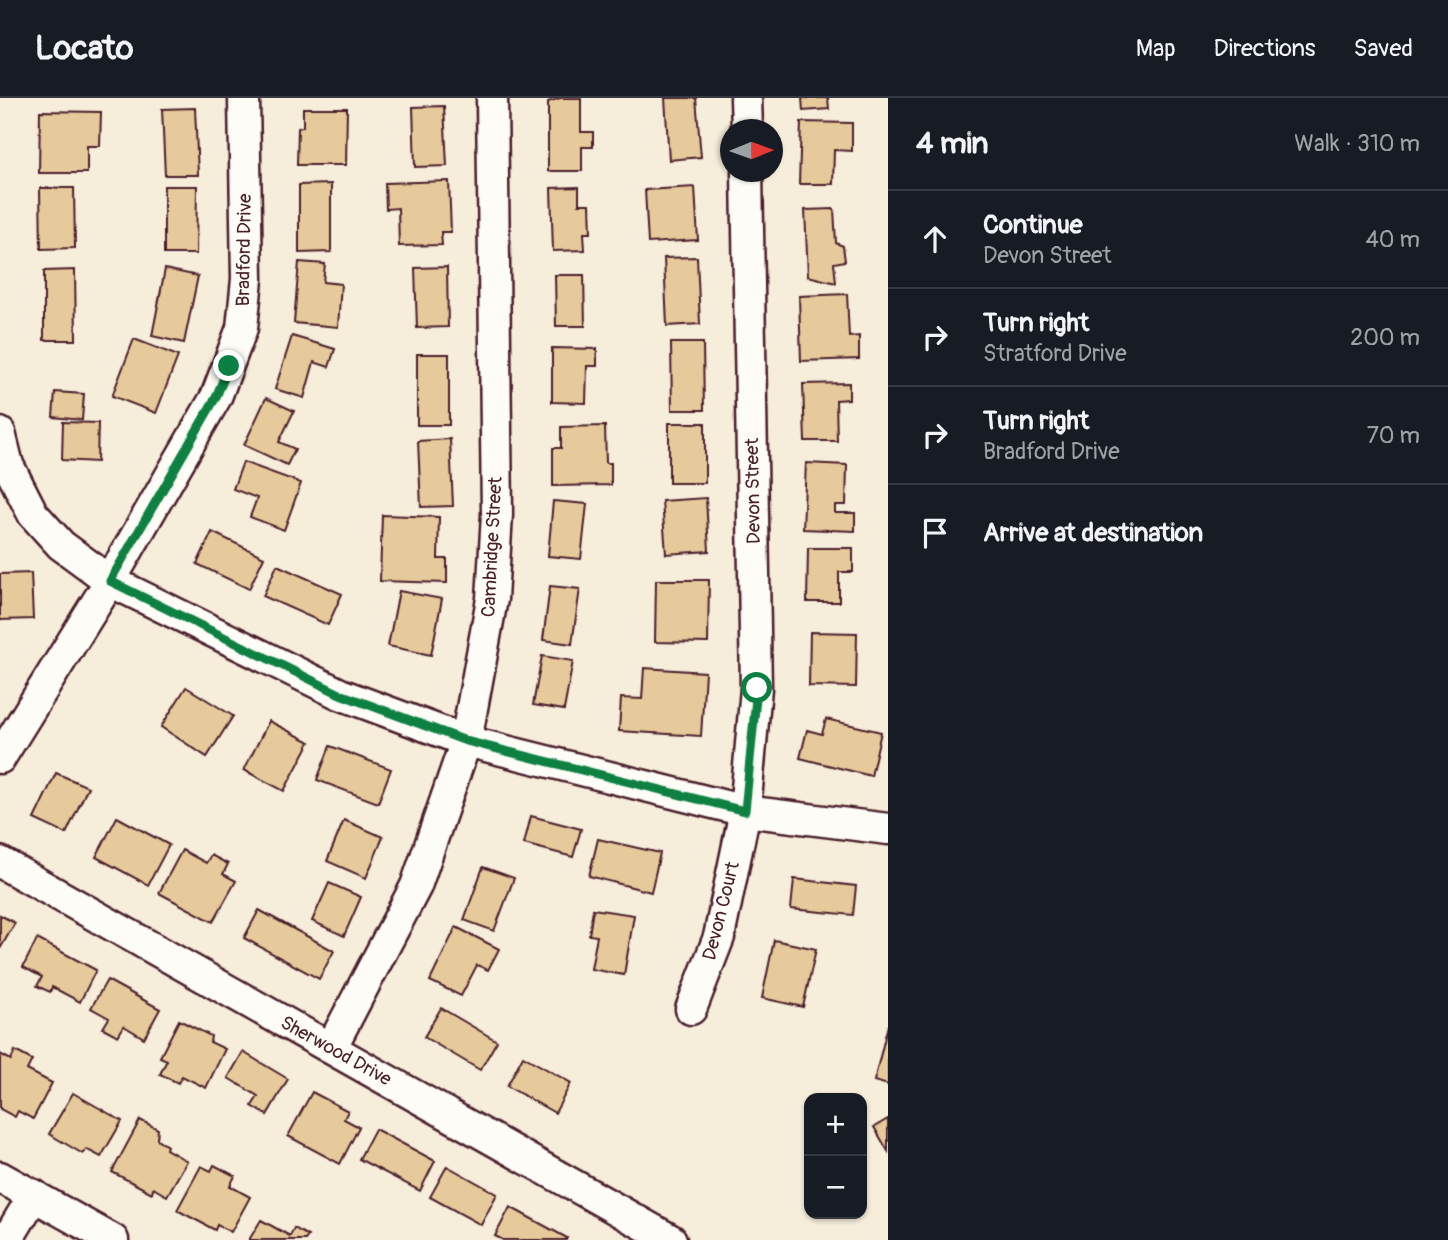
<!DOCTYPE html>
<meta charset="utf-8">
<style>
body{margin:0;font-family:Pangolin,sans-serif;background:#242831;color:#f1f3f6}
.controls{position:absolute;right:21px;bottom:21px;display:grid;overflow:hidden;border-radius:14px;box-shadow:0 2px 5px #0004}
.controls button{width:63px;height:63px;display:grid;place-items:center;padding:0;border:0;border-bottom:2px solid #363941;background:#171b24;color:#f1f3f6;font:35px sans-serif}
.compass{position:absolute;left:720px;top:21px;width:63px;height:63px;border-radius:50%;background:#171b24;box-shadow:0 2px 5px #0004;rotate:89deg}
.stop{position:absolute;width:21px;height:21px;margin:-16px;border:5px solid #0b8043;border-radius:50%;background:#fff}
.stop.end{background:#0b8043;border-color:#fff;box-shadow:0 2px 7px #0008}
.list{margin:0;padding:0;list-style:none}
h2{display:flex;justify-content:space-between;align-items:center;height:91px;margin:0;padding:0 28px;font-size:30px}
h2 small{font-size:23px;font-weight:400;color:#9ea1a6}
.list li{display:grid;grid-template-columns:46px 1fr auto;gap:21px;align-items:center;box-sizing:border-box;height:98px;padding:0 28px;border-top:2px solid #363941}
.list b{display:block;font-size:26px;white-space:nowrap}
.list p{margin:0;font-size:23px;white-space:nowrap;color:#9ea1a6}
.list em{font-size:23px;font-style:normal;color:#9ea1a6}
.icon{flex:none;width:38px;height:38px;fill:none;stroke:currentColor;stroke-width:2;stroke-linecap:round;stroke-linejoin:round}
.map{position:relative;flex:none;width:888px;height:1142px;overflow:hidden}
header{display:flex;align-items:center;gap:42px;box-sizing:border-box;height:98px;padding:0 35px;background:#171b24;border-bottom:2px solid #363941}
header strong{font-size:33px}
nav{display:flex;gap:38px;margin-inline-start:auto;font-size:24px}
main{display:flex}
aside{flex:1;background:#171b24}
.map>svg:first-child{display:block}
.building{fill:#e7ca9b;stroke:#4a1f2b;stroke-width:2}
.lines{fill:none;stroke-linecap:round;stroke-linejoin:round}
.minor-casing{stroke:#4a1f2b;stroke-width:35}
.minor{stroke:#fdfcf7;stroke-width:30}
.route{stroke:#0b8043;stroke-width:9}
.labels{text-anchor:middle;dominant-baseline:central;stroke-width:5;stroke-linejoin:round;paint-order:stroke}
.street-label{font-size:19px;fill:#4a1f2b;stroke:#fdfcf7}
</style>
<header>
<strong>Locato</strong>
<nav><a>Map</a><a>Directions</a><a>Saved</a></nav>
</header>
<main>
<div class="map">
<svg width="888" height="1142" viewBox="0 0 888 1142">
<rect width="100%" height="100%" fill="#f6eddb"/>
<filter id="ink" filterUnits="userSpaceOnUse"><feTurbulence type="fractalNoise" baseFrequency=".0143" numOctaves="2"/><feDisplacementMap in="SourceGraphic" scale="14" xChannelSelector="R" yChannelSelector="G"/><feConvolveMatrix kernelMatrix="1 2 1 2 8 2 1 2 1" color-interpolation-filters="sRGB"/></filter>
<g filter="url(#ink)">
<!-- building -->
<g class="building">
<polygon points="560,0 581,0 581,34 593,34 593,49 582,49 582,73 548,73 548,4"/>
<polygon points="665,0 696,0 701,59 669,62"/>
<polygon points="802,0 828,0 829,11 803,13"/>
<polygon points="444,8 447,68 415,69 413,9"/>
<polygon points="195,10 198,77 165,77 162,11"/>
<polygon points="303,10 347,10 346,67 297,67 298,30 303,29"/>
<polygon points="40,13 101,14 100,48 87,48 87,75 39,75"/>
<polygon points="801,24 852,25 852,53 834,52 833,86 799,86"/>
<polygon points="449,83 451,134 441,134 442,147 399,148 398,110 386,111 385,85"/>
<polygon points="331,86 331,154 299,155 299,87"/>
<polygon points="164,88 197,88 196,156 164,156"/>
<polygon points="579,89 579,106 590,106 591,135 584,135 585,152 553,153 551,90"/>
<polygon points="695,89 698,142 648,145 645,92"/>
<polygon points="40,90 74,90 75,150 41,151"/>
<polygon points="834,111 836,145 843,148 845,163 834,165 836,185 808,178 805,112"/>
<polygon points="697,159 700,226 667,228 664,160"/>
<polygon points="299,164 325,166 323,184 341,186 338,229 294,225"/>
<polygon points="447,169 448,229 417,230 415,170"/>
<polygon points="165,171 198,178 184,245 152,238"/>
<polygon points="75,172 76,242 44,242 44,173"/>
<polygon points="555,177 584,177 585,228 556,228"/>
<polygon points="847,196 849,239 859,238 859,261 801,263 799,198"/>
<polygon points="292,238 335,251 329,269 314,264 304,300 275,291"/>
<polygon points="134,241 178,258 156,315 112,298"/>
<polygon points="671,245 703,245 704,312 672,312"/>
<polygon points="552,250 597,251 597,268 587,268 586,305 552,304"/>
<rect x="417" y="256" width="32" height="71"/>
<polygon points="849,285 849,301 836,302 837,343 805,343 803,286"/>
<polygon points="55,294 84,296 82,322 53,319"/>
<polygon points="266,300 294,313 279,344 295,351 287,367 244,347"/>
<polygon points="63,324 98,325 97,364 62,362"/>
<rect x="669" y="325" width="36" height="60"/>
<polygon points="605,328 606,365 611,365 611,387 553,388 553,350 561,350 561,329"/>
<polygon points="450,341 453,408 421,409 418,343"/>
<polygon points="243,364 301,385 284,432 250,419 257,400 233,391"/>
<polygon points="806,365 847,367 846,407 835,407 835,415 855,415 855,433 803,431"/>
<polygon points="706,400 709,453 666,456 662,403"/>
<polygon points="553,403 587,406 581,461 548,458"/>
<polygon points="382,417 439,419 438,461 447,461 447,485 380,483"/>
<polygon points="212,434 264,459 249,491 197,466"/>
<polygon points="808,450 853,450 853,474 839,474 839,504 807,504"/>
<polygon points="277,467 342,496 328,527 263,498"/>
<polygon points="31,475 33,521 0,522 0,476"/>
<polygon points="656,482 709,482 708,545 655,544"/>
<polygon points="550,488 580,491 572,546 543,542"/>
<polygon points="399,493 442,501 431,557 388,548"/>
<polygon points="810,534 857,535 856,589 809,588"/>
<polygon points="542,558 573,563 564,612 533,607"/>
<polygon points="644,570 705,574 701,638 619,633 621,600 642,601"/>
<polygon points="186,589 233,618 207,659 161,629"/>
<polygon points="826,621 881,634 871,678 800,660 807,632 822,636"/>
<polygon points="269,623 310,644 284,693 244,672"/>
<polygon points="330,648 391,671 378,705 317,682"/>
<polygon points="56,675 88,689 66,736 34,721"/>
<polygon points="531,718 581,731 573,759 524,746"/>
<polygon points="117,719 169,747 148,787 96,759"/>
<polygon points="344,722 383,739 366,780 327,763"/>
<polygon points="598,741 660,755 651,794 589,778"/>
<polygon points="182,752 206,765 211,757 228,766 223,776 236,783 213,824 159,795"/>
<polygon points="483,769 514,780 494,833 464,822"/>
<polygon points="794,781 856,788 853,817 791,811"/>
<polygon points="329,785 361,799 344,838 312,823"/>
<polygon points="593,811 634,817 624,877 591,871 597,838 589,837"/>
<polygon points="259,812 334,853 319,881 244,840"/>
<polygon points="0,817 15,825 0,851"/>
<polygon points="456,829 499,851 488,872 477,867 461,898 430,883"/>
<polygon points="37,841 96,872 80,904 52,889 50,894 37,888 42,879 23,869"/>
<polygon points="774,842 816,851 803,909 762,900"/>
<polygon points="107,882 160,911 144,940 124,928 118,938 103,930 109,920 91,910"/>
<polygon points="441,910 497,943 480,972 424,939"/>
<polygon points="179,922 211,938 210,944 225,951 206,990 182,978 178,985 160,976 167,962 160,959"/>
<polygon points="888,927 888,987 874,983"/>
<polygon points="15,953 32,962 27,972 52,985 33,1021 18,1013 15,1019 0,1011 0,956 11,962"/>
<polygon points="243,954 288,981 267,1017 252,1008 258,998 228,980"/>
<polygon points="523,958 571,985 555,1015 507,988"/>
<polygon points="312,994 348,1013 344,1021 359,1029 340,1066 288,1038"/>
<polygon points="73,995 122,1023 101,1059 86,1051 83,1056 49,1036"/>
<polygon points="888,1021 888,1053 874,1029"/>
<polygon points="140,1022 158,1031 157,1041 167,1048 166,1051 187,1063 167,1098 153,1090 152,1095 112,1074"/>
<polygon points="375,1031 435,1063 420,1093 359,1061"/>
<polygon points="214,1067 235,1078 230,1088 250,1099 231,1134 217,1127 215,1132 177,1112 201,1068 211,1073"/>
<polygon points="447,1068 497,1096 481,1127 430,1099"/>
<polygon points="510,1109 567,1140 566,1142 503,1142 495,1138"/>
<polygon points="261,1122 290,1138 294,1130 308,1138 305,1142 249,1142"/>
</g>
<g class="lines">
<defs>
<g id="minor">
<polyline points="746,0 747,32"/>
<polyline points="0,335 8,367 33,416 61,447 110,483 340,596 466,643 745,713 888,731"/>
<polyline points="0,660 110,483 216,299 242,230 247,181 244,0"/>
<polyline points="0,764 671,1142"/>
<polyline points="691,911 719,839 745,713 756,590 747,74"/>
<polyline points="331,950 416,788 466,643 492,501 497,416 492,0"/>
<polyline points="0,1079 113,1142"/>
<polyline points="7,1142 34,1097"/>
</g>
</defs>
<!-- minor casing -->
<use href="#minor" class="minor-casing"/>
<!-- minor -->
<use href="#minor" class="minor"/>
</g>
</g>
<g class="lines" filter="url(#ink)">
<!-- route -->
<polyline class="route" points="229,268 216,299 110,483 340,596 466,643 745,713 757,590"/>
</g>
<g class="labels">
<!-- street labels -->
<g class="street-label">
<text transform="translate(244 152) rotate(-89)">Bradford Drive</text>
<text transform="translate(753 393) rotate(-91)">Devon Street</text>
<text transform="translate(492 449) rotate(-87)">Cambridge Street</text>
<text transform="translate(721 813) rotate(-76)">Devon Court</text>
<text transform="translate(336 953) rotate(29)">Sherwood Drive</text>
</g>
</g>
</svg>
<div class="controls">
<button>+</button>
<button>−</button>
</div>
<svg class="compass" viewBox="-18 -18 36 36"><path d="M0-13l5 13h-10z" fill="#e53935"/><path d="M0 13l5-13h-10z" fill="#9ea1a6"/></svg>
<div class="stop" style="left:757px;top:590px"></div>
<div class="stop end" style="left:229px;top:268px"></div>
</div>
<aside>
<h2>4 min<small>Walk · 310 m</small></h2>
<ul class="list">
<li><svg class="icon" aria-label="ahead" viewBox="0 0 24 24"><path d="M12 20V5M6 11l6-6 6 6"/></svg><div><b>Continue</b><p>Devon Street</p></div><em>40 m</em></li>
<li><svg class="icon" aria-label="right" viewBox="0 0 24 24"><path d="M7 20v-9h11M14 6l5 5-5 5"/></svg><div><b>Turn right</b><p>Stratford Drive</p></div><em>200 m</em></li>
<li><svg class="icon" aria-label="right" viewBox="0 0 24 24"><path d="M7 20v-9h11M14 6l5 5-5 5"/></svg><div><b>Turn right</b><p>Bradford Drive</p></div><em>70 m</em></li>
<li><svg class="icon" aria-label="arrive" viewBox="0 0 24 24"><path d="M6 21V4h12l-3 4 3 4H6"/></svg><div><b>Arrive at destination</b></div></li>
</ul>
</aside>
</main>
